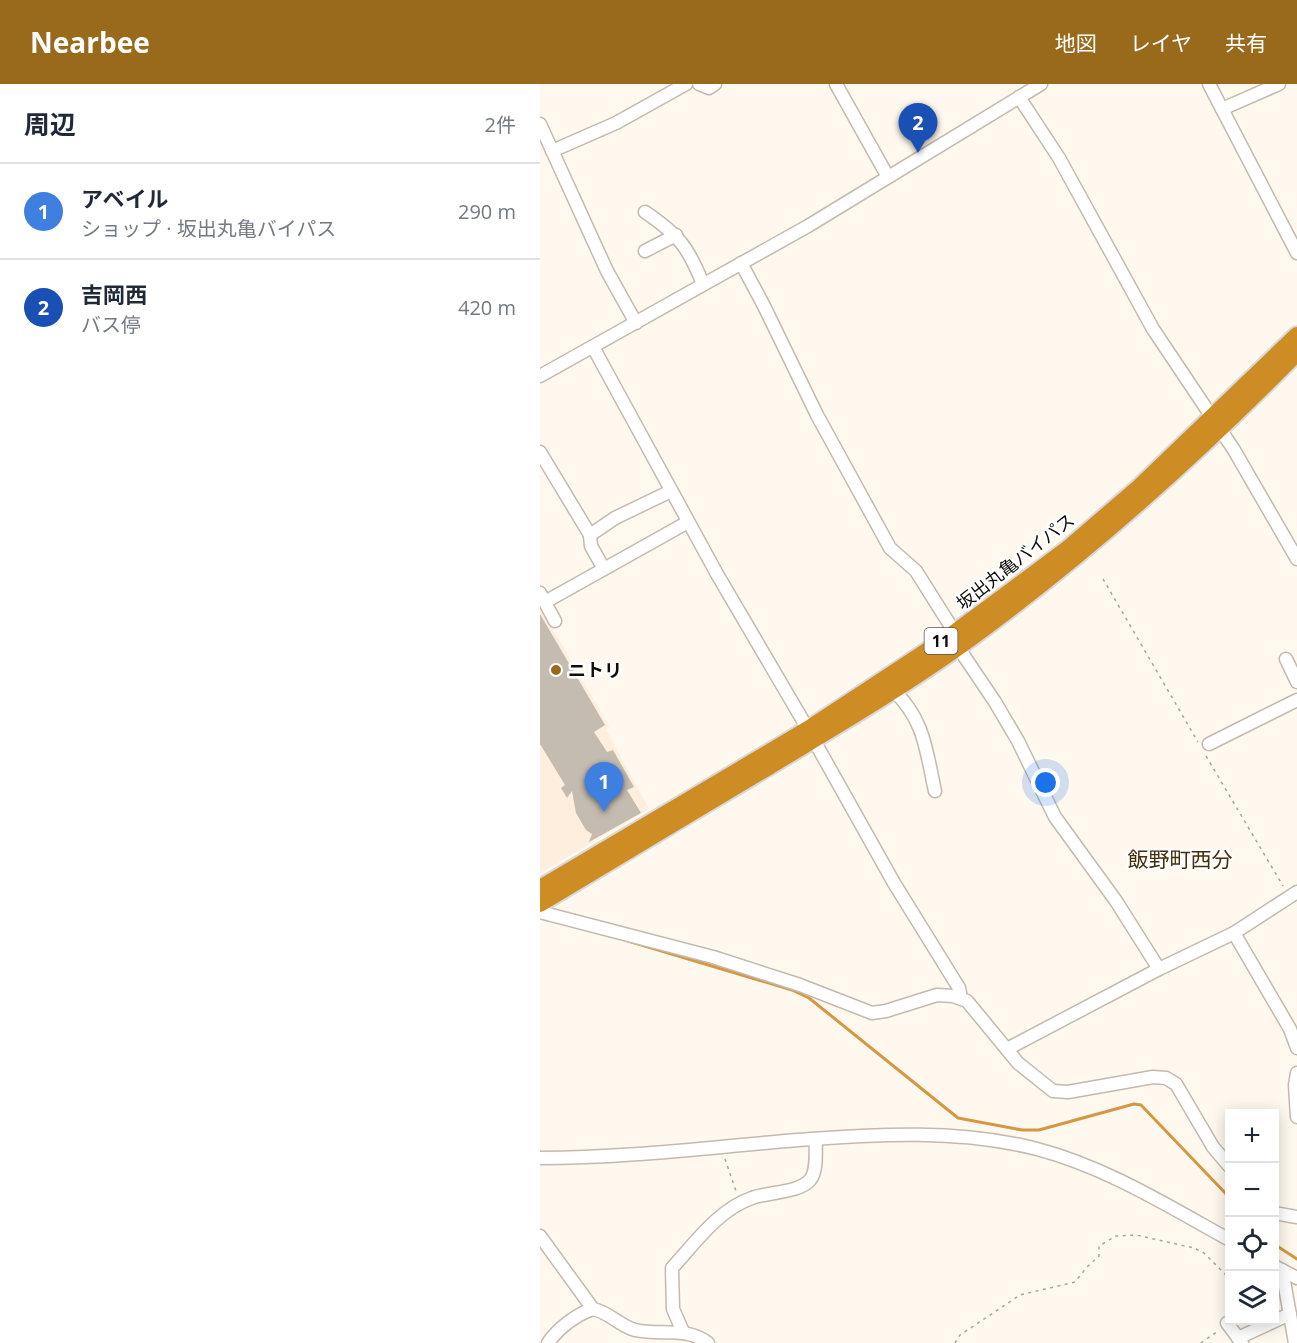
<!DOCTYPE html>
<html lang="ja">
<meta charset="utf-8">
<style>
body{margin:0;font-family:"Open Sans","Noto Sans JP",sans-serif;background:#f6f6f7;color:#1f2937}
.controls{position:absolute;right:18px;bottom:18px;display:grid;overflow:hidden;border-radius:0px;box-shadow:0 3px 15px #0003}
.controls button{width:54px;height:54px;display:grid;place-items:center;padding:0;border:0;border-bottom:2px solid #e0e1e3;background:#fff;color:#1f2937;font:30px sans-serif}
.you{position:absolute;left:506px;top:699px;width:21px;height:21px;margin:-15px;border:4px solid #fff;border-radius:50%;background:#1a73e8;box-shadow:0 0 0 9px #1a73e833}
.badge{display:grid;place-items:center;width:39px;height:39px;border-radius:50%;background:#9a6a1c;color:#fff;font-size:20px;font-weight:700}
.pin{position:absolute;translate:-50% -50px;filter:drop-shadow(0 2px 3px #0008)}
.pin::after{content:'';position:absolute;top:32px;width:21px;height:18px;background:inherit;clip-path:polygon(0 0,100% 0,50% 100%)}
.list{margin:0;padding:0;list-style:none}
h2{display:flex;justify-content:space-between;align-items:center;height:78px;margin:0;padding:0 24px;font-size:26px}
h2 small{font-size:20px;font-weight:400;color:#747a83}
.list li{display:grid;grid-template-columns:39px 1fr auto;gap:18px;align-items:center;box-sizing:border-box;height:96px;padding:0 24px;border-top:2px solid #e0e1e3}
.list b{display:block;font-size:22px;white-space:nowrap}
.list p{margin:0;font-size:20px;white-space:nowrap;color:#747a83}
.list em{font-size:20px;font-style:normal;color:#747a83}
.icon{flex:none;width:33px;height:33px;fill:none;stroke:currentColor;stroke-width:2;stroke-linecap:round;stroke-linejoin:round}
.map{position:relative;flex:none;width:757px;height:1259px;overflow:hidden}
header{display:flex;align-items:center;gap:36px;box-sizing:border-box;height:84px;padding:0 30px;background:#9a6a1c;color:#fff}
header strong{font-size:28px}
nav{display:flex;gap:33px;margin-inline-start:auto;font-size:21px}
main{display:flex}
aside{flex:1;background:#fff}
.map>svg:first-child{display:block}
.built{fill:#fdeedd}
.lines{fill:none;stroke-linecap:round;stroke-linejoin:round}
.stream{stroke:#d49840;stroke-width:3}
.building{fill:#c5bcb1}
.minor-casing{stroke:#c3baaf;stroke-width:15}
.highway-casing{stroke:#d9d8d8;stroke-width:20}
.path{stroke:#a9a39c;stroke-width:1.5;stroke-dasharray:3 4.5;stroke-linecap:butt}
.minor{stroke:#fff;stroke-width:12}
.highway{stroke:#ce8d24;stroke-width:16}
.poi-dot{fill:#9a6a1c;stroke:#fff;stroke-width:2}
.labels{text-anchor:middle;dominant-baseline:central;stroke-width:5;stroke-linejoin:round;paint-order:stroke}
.shield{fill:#fff;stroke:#575553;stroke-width:1.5}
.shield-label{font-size:16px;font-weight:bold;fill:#0f0c09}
.street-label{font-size:18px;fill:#0f0c09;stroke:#fff}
.poi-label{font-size:18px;font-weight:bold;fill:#0f0c09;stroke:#fff;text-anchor:start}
.quarter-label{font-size:21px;fill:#452e0a;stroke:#fff}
</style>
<header>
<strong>Nearbee</strong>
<nav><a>地図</a><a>レイヤ</a><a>共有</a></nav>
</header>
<main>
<aside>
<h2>周辺<small>2件</small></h2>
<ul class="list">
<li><span class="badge" style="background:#3f7fe0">1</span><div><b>アベイル</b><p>ショップ · 坂出丸亀バイパス</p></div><em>290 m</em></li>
<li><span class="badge" style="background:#1a4fb4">2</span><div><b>吉岡西</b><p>バス停</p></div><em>420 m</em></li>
</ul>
</aside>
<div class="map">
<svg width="757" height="1259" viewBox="0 0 757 1259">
<rect width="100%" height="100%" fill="#fff8ee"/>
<!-- built -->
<polygon class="built" points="0,523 69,642 66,646 109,725 0,789"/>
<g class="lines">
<!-- stream -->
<g class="stream">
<polyline points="88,857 252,906 269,914 418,1034 482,1046 499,1046 594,1020 601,1021 690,1114"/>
<polyline points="734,1160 757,1175"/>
</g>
</g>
<!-- building -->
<polygon class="building" points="0,530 65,641 54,648 67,668 73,666 94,703 87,706 101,729 49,758 52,750 46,746 36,729 32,707 27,714 21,704 25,701 0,660"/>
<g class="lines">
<defs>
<g id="minor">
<polyline points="159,0 169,4 175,0"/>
<polyline points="296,0 348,93"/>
<polyline points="669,0 757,169"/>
<polyline points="479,13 519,74 613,245 694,366 757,475"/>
<polyline points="682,25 739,0"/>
<polyline points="0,40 67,187 96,239"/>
<polyline points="12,67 76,39 146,0"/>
<path d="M105 128C139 151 148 163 163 200"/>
<polyline points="105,167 136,151"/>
<polyline points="201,179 224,222 277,331 350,464 376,487 410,541 422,569 455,618 478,657 515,733 576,817 619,885"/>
<polyline points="53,263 177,490 262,635 354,799 419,904 421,914"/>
<polyline points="0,292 268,142 501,0"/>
<polyline points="0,368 50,451 75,434 131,407"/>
<polyline points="50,451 51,462 64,485"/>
<polyline points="0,509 15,537"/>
<polyline points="5,518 148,438"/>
<polyline points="746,575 757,598"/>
<path d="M353 606C385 636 386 667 395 707"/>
<polyline points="669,660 757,616"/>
<polyline points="0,828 173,873 260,901 332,929 346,927 397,911 413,912 427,917 478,979 513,1007 528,1008 613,993 626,994 636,1000 673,1063 690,1083"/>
<polyline points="694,849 750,945 757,964"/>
<polyline points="467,965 619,885 694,849 757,808"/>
<polyline points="757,989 755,1001 757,1033"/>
<path d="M0 1074C86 1074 172 1063 258 1056 338 1050 419 1045 497 1065 566 1083 628 1122 690 1156"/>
<polyline points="734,1129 757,1133"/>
<path d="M0 1152 53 1225C69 1228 80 1242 95 1246 120 1252 146 1242 168 1259"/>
<polyline points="734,1182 757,1194"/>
<polyline points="742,1186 755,1259"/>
<polyline points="687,1239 702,1259"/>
<path d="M143 1248 133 1225 132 1184C155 1159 179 1125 212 1114 227 1108 259 1109 270 1096 278 1086 275 1067 276 1055"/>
<polyline points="698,1254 750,1230"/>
<path d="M8 1259C18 1244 37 1230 53 1225"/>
</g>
<g id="highway">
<polyline points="0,804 268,645 414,549 527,465 599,403 757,251"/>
<path d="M0 820C76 774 151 729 227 684 293 644 360 605 423 560 543 473 653 375 757 269"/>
</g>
</defs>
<!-- minor casing -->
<use href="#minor" class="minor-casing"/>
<!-- highway casing -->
<use href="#highway" class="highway-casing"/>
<!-- path -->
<g class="path">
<polyline points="563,495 658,658"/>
<polyline points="666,672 743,802"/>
<polyline points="185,1075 196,1107"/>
<polyline points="415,1259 420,1251 480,1211 535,1198 547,1183 559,1172 559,1162 576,1152 596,1151 654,1164 664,1169 690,1195"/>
<polyline points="661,1259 678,1247"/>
</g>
<!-- minor -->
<use href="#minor" class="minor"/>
<!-- highway -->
<use href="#highway" class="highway"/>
</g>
<!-- markers -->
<circle class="poi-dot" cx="16" cy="586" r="6"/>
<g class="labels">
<!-- shield labels -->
<rect class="shield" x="384.5" y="544" width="33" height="26" rx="4.5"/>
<g class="shield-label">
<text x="401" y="557">11</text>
</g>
<!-- street labels -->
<g class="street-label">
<text transform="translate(475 477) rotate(-38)">坂出丸亀バイパス</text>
</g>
<!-- poi labels -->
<g class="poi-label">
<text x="28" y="586">ニトリ</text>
</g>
<!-- quarter labels -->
<g class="quarter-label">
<text x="640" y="775">飯野町西分</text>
</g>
</g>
</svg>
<div class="controls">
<button>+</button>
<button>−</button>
<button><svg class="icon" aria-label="locate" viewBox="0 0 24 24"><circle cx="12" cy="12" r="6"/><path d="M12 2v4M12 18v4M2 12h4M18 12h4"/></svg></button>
<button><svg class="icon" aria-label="layers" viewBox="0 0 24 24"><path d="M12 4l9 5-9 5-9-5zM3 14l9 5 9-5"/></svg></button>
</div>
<div class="you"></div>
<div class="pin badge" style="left:64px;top:728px;background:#3f7fe0">1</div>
<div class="pin badge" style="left:378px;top:69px;background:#1a4fb4">2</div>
</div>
</main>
